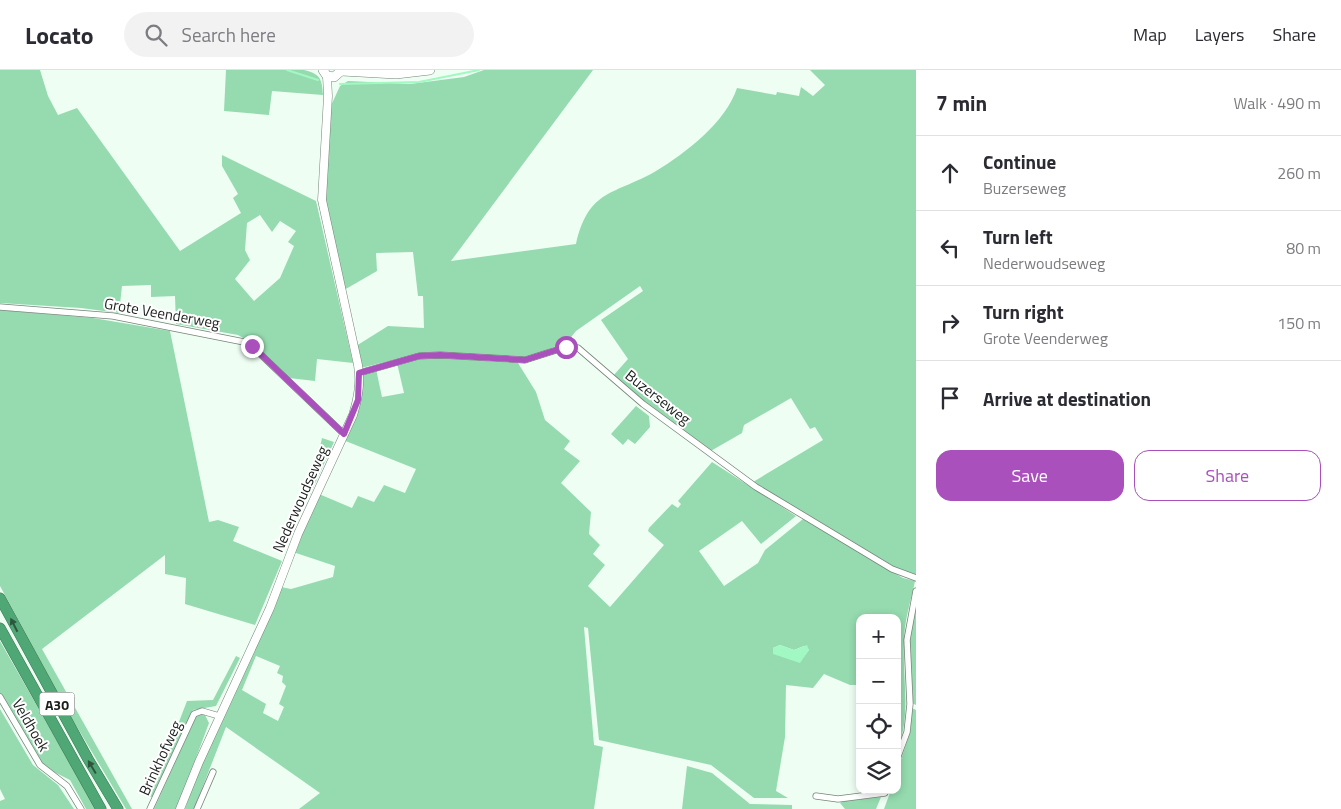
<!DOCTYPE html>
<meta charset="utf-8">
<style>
body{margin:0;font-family:"Titillium Web",sans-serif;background:#f2f2f3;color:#2b2b33}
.controls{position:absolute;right:15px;bottom:15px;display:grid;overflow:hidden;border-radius:10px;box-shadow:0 2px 8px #0003}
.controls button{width:45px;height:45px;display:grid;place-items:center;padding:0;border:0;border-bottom:1px solid #e1e1e2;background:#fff;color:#2b2b33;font:25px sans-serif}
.stop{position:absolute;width:15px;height:15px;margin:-11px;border:4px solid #a950bc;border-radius:50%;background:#fff}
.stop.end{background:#a950bc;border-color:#fff;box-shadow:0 1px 5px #0008}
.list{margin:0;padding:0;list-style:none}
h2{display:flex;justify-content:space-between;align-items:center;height:65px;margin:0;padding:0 20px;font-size:21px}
h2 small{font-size:16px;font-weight:400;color:#7c7c81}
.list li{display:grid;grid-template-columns:32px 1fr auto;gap:15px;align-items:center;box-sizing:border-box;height:75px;padding:0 20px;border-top:1px solid #e1e1e2}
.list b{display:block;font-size:19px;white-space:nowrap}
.list p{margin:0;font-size:16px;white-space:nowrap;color:#7c7c81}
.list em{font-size:16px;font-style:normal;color:#7c7c81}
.actions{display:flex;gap:10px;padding:15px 20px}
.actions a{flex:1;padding:11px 0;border:1px solid #a950bc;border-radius:15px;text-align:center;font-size:18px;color:#a950bc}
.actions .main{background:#a950bc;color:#fff}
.icon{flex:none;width:28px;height:28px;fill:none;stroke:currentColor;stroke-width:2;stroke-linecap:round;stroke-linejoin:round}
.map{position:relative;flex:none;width:916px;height:739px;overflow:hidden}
header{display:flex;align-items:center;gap:30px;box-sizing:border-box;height:70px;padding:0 25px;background:#fff;border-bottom:1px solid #e1e1e2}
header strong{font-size:24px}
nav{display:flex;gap:28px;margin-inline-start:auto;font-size:18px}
.search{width:350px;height:45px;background:#f2f2f3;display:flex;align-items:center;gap:12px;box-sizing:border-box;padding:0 18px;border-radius:28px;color:#7c7c81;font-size:19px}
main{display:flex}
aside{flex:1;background:#fff}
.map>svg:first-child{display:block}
.green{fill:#95dbaf;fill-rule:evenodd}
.water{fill:#a1f8c2}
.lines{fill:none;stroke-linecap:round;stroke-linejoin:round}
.stream{stroke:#a1f8c2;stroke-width:2}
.minor-casing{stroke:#76847a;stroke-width:7}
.tertiary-casing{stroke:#76847a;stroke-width:9}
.secondary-casing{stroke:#76847a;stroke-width:10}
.motorway-casing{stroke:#3c7755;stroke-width:11}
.minor{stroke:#fff;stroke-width:5.5}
.tertiary{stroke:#fff;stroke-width:8}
.secondary{stroke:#fff;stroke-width:9}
.motorway{stroke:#4ea774;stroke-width:10}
.oneway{fill:#2f553f}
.route{stroke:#a950bc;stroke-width:6}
.labels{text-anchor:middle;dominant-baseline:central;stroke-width:4;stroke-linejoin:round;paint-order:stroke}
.shield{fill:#fff;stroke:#5f6260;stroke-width:1}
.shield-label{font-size:14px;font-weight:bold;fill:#1a1f1c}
.street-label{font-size:15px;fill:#1a1f1c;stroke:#fff}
</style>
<header>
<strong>Locato</strong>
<div class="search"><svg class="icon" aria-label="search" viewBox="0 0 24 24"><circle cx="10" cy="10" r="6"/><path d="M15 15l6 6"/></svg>Search here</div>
<nav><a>Map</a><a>Layers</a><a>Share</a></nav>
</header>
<main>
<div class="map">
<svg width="916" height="739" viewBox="0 0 916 739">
<rect width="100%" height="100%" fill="#eefef3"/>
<!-- green -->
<g class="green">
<path d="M0 0H40L48 26 58 45 77 38 180 181 241 143 233 128 238 124 222 96V85L316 131 353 293 317 289 315 311 289 308 252 273 238 265 176 254 175 226 151 227V215L122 216 119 243 81 238 0 233ZM260 145 272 162 280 151 296 161 288 172 294 176 280 208 254 231 235 209 250 190 245 180 247 153Z"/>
<path d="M226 0H304C320 4 322 8 323 25L272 21 269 45 224 41Z"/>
<path d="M484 0H593L451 191 576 174C589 118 615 125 656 101 686 83 726 52 737 18L776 25 777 22 799 26 801 17 813 26 825 15 810 0H916V506H910L753 412 823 370 815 357 810 359 791 328 744 355 742 363 709 382 675 358 613 306 628 289 601 250 643 221 640 216 576 261 568 271 526 289 426 282 361 298 356 276 388 256 424 258 423 226H418L413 182 376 183 377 201 344 220 325 140 329 40 340 16 348 11 410 14 464 7Z"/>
<polygon points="0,240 93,248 170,261 209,452 218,450 239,457 233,471 282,491 255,555 185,534 186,508 165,504 165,485 42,579 132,739 126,739 71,647 0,516"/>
<path d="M426 287 518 293 536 322 545 350 570 371 564 379 580 391 561 413 591 442 589 464 600 475 593 484 605 495 588 516 610 537 664 475 648 461 649 458 672 434 678 438 681 434 678 431 712 392 796 446 761 474 742 451 699 481 724 516 758 493 765 480 803 449 903 508 915 511C911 531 904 551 904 572 902 613 912 641 897 682V548H860L859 615H850L824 604 813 618 786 615 785 667 776 721 788 728H754L711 695 599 670 588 558 584 557 594 675 603 677 594 739H299L320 723 226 657 194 739H185L203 688 281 517 291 519 333 507 335 496 293 482 319 424 352 438 358 426 374 432 384 415 405 423 416 399 343 370 355 344 363 304 376 299 382 327 404 323 397 293ZM780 575 794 580 804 576 809 580 801 590 773 578ZM256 586 280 596 277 603 283 606 282 612 286 616 279 634 284 637 278 651 263 643 266 634 242 620Z"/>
<polygon points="636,336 649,346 650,357 635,374 628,369 623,375 611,364"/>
<polygon points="322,368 334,372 309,427"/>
<polygon points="916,532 916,635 912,633 908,577"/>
<polygon points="0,571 96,739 86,739 70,710 54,702 37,689 0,623"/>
<polygon points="236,586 240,588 216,636 193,640 154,727 150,727 187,631 213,630"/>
<polygon points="912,638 916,640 916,739 884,739 891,720 897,720 897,701 910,663"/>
<polygon points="0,639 33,695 58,715 74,739 0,739 0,731 5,729 0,719"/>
<polygon points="201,645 205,645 209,653 177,739 154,739 196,647"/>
<polygon points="687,696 712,703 750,734 792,735 792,739 682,739"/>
<polygon points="881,727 876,739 845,739 840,733 843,731"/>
</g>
<!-- water -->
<polygon class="water" points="780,575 794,580 807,575 809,580 800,593 773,584 773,578"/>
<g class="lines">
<!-- stream -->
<g class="stream">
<polyline points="287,0 318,10"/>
<polyline points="340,14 419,12 479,0"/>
</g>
<defs>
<g id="minor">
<polyline points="0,237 113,246 244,272 257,281 344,364"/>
<polyline points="359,303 419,286 440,285 525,290 566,277 578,278 643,334 756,417 892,499 916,508"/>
<polyline points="0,627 40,695 67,716 81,739"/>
<polyline points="897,689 907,662 910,634 907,570 916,521"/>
<polyline points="816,726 838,729 885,723 886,720"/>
<polyline points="150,739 194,644 202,641 219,646"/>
<polyline points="197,739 213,702"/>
</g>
<path id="tertiary" d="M180 739 199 692 270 538 298 464 353 345C358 328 361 313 358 295L322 130 328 26 327 6"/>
<g id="secondary">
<polyline points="323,0 327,6 334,7 342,0"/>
<polyline points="342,1 396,4 430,0"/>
</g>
<g id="motorway">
<polyline points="0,528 88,689 118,739"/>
<polyline points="0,558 101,739"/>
</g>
</defs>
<!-- minor casing -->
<use href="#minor" class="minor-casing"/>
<!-- tertiary casing -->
<use href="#tertiary" class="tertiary-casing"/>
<!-- secondary casing -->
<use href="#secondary" class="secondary-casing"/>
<!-- motorway casing -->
<use href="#motorway" class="motorway-casing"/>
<!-- minor -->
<use href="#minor" class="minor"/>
<!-- tertiary -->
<use href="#tertiary" class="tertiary"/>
<!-- secondary -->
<use href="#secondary" class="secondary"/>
<!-- motorway -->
<use href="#motorway" class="motorway"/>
</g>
<!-- one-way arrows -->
<defs><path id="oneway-solid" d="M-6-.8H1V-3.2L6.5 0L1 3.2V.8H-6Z" transform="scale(1.25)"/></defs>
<g class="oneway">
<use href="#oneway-solid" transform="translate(14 555) rotate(-117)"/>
<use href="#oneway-solid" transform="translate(92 697) rotate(-121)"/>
</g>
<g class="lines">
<!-- route -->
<polyline class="route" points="252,276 344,364 358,330 359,303 419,286 440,285 525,290 566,277"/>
</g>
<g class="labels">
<!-- shield labels -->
<rect class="shield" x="39.5" y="622.5" width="35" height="23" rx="4"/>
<g class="shield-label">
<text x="57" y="634">A30</text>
</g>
<!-- street labels -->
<g class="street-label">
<text transform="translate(162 243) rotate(10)">Grote Veenderweg</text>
<text transform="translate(658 327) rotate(38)">Buzerseweg</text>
<text transform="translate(300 429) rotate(-66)">Nederwoudseweg</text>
<text transform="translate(31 655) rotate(60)">Veldhoek</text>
<text transform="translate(160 688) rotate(-65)">Brinkhofweg</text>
</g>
</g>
</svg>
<div class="controls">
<button>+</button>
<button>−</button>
<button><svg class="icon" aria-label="locate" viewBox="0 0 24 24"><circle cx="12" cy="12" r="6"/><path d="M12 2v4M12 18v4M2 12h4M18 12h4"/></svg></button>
<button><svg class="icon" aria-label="layers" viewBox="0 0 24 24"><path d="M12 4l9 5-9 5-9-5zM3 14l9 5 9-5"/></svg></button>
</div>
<div class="stop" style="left:566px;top:277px"></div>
<div class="stop end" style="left:252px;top:276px"></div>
</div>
<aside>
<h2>7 min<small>Walk · 490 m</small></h2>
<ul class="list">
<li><svg class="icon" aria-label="ahead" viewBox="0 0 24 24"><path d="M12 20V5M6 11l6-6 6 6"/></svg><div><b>Continue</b><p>Buzerseweg</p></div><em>260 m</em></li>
<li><svg class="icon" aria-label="left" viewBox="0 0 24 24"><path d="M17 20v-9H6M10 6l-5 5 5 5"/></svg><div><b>Turn left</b><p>Nederwoudseweg</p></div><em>80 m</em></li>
<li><svg class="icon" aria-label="right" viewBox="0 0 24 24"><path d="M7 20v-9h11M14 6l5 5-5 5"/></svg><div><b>Turn right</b><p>Grote Veenderweg</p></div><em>150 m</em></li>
<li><svg class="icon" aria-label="arrive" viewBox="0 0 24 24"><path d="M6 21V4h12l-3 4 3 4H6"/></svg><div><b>Arrive at destination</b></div></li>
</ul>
<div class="actions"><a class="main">Save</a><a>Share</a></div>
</aside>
</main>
